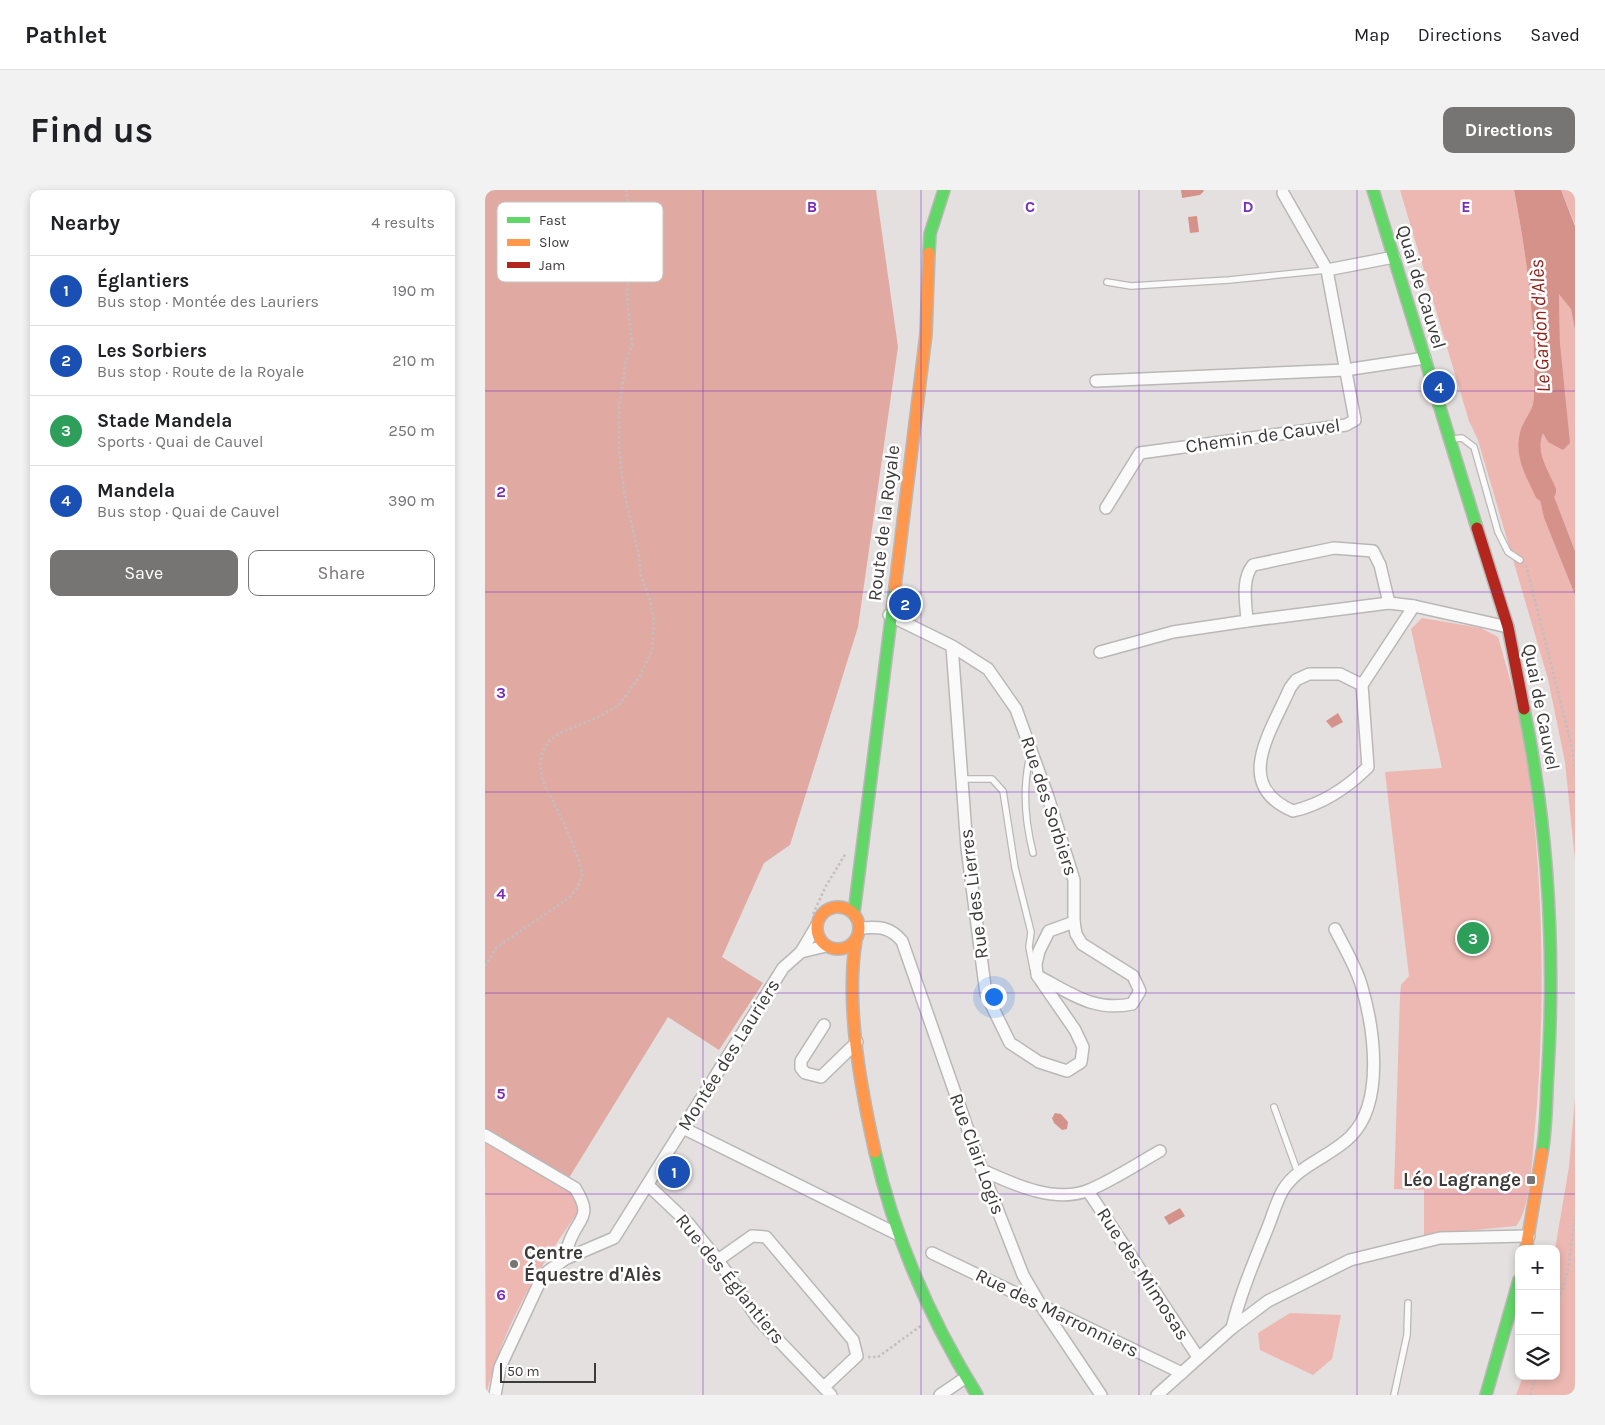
<!DOCTYPE html>
<meta charset="utf-8">
<style>
body{margin:0;font-family:Karla,sans-serif;background:#f2f2f2;color:#202124}
.controls{position:absolute;right:15px;bottom:15px;display:grid;overflow:hidden;border-radius:10px;box-shadow:0 2px 8px #0003}
.controls button{width:45px;height:45px;display:grid;place-items:center;padding:0;border:0;border-bottom:1px solid #e0e0e0;background:#fff;color:#202124;font:25px sans-serif}
.scale{position:absolute;left:15px;bottom:12px;width:96px;box-sizing:border-box;padding-left:5px;border:2px solid #3d3a3a;border-top:0;font-size:14px;line-height:18px;white-space:nowrap;color:#3d3a3a;-webkit-text-stroke:4px #fff;paint-order:stroke}
.you{position:absolute;left:508px;top:806px;width:18px;height:18px;margin:-12px;border:4px solid #fff;border-radius:50%;background:#1a73e8;box-shadow:0 0 0 8px #1a73e833}
.badge{display:grid;place-items:center;width:32px;height:32px;border-radius:50%;background:#777474;color:#fff;font-size:16px;font-weight:700}
.pin{position:absolute;translate:-50% -50%;border:2px solid #fff;box-shadow:0 1px 5px #0006}
.list{margin:0;padding:0;list-style:none}
h2{display:flex;justify-content:space-between;align-items:center;height:65px;margin:0;padding:0 20px;font-size:21px}
h2 small{font-size:16px;font-weight:400;color:#757577}
.list li{display:grid;grid-template-columns:32px 1fr auto;gap:15px;align-items:center;box-sizing:border-box;height:70px;padding:0 20px;border-top:1px solid #e0e0e0}
.list b{display:block;font-size:19px;white-space:nowrap}
.list p{margin:0;font-size:16px;white-space:nowrap;color:#757577}
.list em{font-size:16px;font-style:normal;color:#757577}
.actions{display:flex;gap:10px;padding:15px 20px}
.actions a{flex:1;padding:11px 0;border:1px solid #777474;border-radius:10px;text-align:center;font-size:18px;color:#777474}
.actions .main{background:#777474;color:#fff}
.icon{flex:none;width:28px;height:28px;fill:none;stroke:currentColor;stroke-width:2;stroke-linecap:round;stroke-linejoin:round}
.map{position:relative;flex:none;width:1090px;height:1205px;overflow:hidden;border-radius:10px}
header{display:flex;align-items:center;gap:30px;box-sizing:border-box;height:70px;padding:0 25px;background:#fff;border-bottom:1px solid #e0e0e0}
header strong{font-size:24px}
nav{display:flex;gap:28px;margin-inline-start:auto;font-size:18px}
.intro{display:flex;align-items:center;justify-content:space-between;box-sizing:border-box;height:120px;padding:0 30px}
h1{margin:0;font-size:35px}
.button{padding:12px 22px;border-radius:10px;background:#777474;color:#fff;font-size:18px;font-weight:700}
main{display:flex;gap:30px;padding:0 30px}
aside{flex:1;background:#fff;border-radius:10px;box-shadow:0 2px 8px #0003}
.map>svg:first-child{display:block}
.green{fill:#ecb8b1}
.forest{fill:#e0aaa2}
.water{fill:#d5928a}
.lines{fill:none;stroke-linecap:round;stroke-linejoin:round}
.river{stroke:#d5928a;stroke-width:22}
.lane-casing{stroke:#bab7b7;stroke-width:8}
.street-casing{stroke:#bab7b7;stroke-width:14}
.fast-casing{stroke:#bab7b7;stroke-width:14}
.slow-casing{stroke:#bab7b7;stroke-width:14}
.jam-casing{stroke:#bab7b7;stroke-width:14}
.path{stroke:#c1bfbf;stroke-width:2.5;stroke-dasharray:2.5 2.5;stroke-linecap:butt}
.lane{stroke:#fbfafa;stroke-width:5.5}
.street{stroke:#fbfafa;stroke-width:11}
.fast{stroke:#63d668;stroke-width:11}
.slow{stroke:#ff974d;stroke-width:11}
.jam{stroke:#b3261e;stroke-width:11}
.grid{fill:none;stroke:#7b2cbf;stroke-width:1;stroke-opacity:0.55}
.poi-dot{fill:#777474;stroke:#fff;stroke-width:2}
.labels{text-anchor:middle;dominant-baseline:central;stroke-width:5;stroke-linejoin:round;paint-order:stroke}
.street-label{font-size:19px;fill:#3d3a3a;stroke:#fff}
.poi-label{font-size:19px;font-weight:bold;fill:#3d3a3a;stroke:#fff;text-anchor:end}
.water-label{font-size:20px;font-style:italic;fill:#901f17;stroke:#fff}
.key{fill:#fff;stroke:#c5c4c4;stroke-width:1}
.key-label{font-size:14px;fill:#3d3a3a}
.grid-label{font-size:16px;text-anchor:middle;font-weight:bold;fill:#7b2cbf;stroke:#fff;stroke-width:5;stroke-linejoin:round;paint-order:stroke}
</style>
<header>
<strong>Pathlet</strong>
<nav><a>Map</a><a>Directions</a><a>Saved</a></nav>
</header>
<div class="intro"><h1>Find us</h1><a class="button">Directions</a></div>
<main>
<aside>
<h2>Nearby<small>4 results</small></h2>
<ul class="list">
<li><span class="badge" style="background:#1a4fb4">1</span><div><b>Églantiers</b><p>Bus stop · Montée des Lauriers</p></div><em>190 m</em></li>
<li><span class="badge" style="background:#1a4fb4">2</span><div><b>Les Sorbiers</b><p>Bus stop · Route de la Royale</p></div><em>210 m</em></li>
<li><span class="badge" style="background:#2e9e5b">3</span><div><b>Stade Mandela</b><p>Sports · Quai de Cauvel</p></div><em>250 m</em></li>
<li><span class="badge" style="background:#1a4fb4">4</span><div><b>Mandela</b><p>Bus stop · Quai de Cauvel</p></div><em>390 m</em></li>
</ul>
<div class="actions"><a class="main">Save</a><a>Share</a></div>
</aside>
<div class="map">
<svg width="1090" height="1205" viewBox="0 0 1090 1205">
<rect width="100%" height="100%" fill="#e4e0df"/>
<!-- green -->
<g class="green">
<path d="M915 0H1029C1044 78 1055 163 1046 242L1055 238 1063 252 1075 154 1074 102 1086 119 1090 140V361L1067 301 1048 275 1059 328 1090 405V670L1080 572 1063 489 993 250 984 231Z"/>
<polygon points="1076,0 1090,0 1090,36 1090,34"/>
<path d="M937 428 996 438 1013 447C1025 489 1038 532 1043 576 1059 700 1061 825 1049 949 1047 971 1045 1020 1031 1036L939 1045V1000L909 999 915 806 916 795 924 786 900 582 957 578 926 439Z"/>
<polygon points="1090,908 1090,1205 1031,1205 1038,1186 1071,1186 1070,1059 1084,977"/>
<path d="M0 950 91 1003 94 1014 93 1022C52 1080 18 1136 1 1205Z"/>
<polygon points="805,1123 856,1125 847,1169 828,1185 775,1160 773,1143"/>
</g>
<!-- forest -->
<polygon class="forest" points="0,0 391,0 413,157 373,437 305,655 279,673 237,767 278,793 234,860 183,827 79,996 0,950"/>
<!-- water -->
<g class="water">
<polygon points="696,0 718,0 719,1 715,5 697,8"/>
<path d="M1029 0H1076L1090 36V140L1086 119 1074 104 1075 154 1085 253 1078 260 1063 252 1055 238 1046 243C1055 163 1044 78 1029 0Z"/>
<polygon points="712,26 714,42 705,43 703,27"/>
<polygon points="1047,273 1067,301 1090,361 1090,405 1059,328"/>
<polygon points="853,523 858,532 847,538 841,531"/>
<polygon points="570,923 576,924 583,932 582,939 577,940 569,933 567,928"/>
<polygon points="695,1018 700,1026 684,1035 679,1027"/>
</g>
<g class="lines">
<!-- river -->
<path class="river" d="M1059 215C1058 225 1049 234 1046 244 1040 265 1052 283 1060 301"/>
<defs>
<g id="lane">
<polyline points="622,92 646,96 744,90 842,80"/>
<polyline points="967,249 977,248 989,257 1013,342 1023,362 1035,370"/>
<path d="M545 566C537 599 540 631 548 663"/>
<polyline points="477,589 507,589 518,601 530,678 546,742 544,757 548,778"/>
<polyline points="789,917 813,983"/>
<polyline points="909,1205 922,1145 923,1113"/>
</g>
<g id="street">
<polyline points="842,80 909,67"/>
<polyline points="611,191 860,180 940,168"/>
<polyline points="621,318 655,263 861,235 870,230 842,80 798,3"/>
<polyline points="404,425 467,456 503,479 531,519 563,607 589,690 589,732 564,741 554,761 551,774 552,785 590,840 598,857 596,872 582,881 554,872 525,853 501,804 482,658 467,456"/>
<path d="M762 431C761 413 756 389 768 375L849 358 888 361 895 375 904 413"/>
<polyline points="615,462 688,442 762,431 904,413 929,416"/>
<path d="M824 484H855L877 495 883 577C861 599 838 614 808 621 747 595 786 542 805 498L811 490Z"/>
<polyline points="877,495 929,416 1023,437"/>
<path d="M375 738C394 737 404 736 417 751L497 980 538 1085 555 1114 616 1205"/>
<polyline points="316,762 341,756"/>
<path d="M553 786C585 803 609 822 647 814L655 801 648 786 597 754 591 744 589 732"/>
<polyline points="339,835 316,871 316,878 320,883 336,887 372,852"/>
<polyline points="198,938 414,1045"/>
<path d="M0 945 90 998C109 1028 93 1027 84 1053 82 1058 81 1064 80 1069"/>
<path d="M497 980C528 994 570 1014 604 1000 628 990 652 974 675 961"/>
<polyline points="163,995 203,1033 233,1070 273,1129 346,1205"/>
<polyline points="603,1001 713,1167"/>
<polyline points="447,1063 697,1183"/>
<polyline points="233,1070 267,1046 281,1047 368,1150 372,1166 340,1196"/>
<path d="M747 1138C755 1105 768 1074 781 1042 787 1028 791 1012 798 1000 813 975 847 966 866 946 900 912 889 837 876 794 870 775 859 757 850 739"/>
<polyline points="10,1205 15,1177 58,1085 80,1069 129,1048 298,778 316,762 332,735"/>
<polyline points="455,1205 480,1188"/>
<polyline points="672,1205 747,1138 783,1111 865,1070 955,1048 1044,1046"/>
</g>
<g id="fast">
<polyline points="888,0 992,338"/>
<polyline points="444,63 445,44 459,0"/>
<path d="M1039 519C1063 637 1070 760 1063 880 1061 907 1062 936 1057 963"/>
<polyline points="369,723 410,397"/>
<path d="M390 962C410 1049 445 1129 492 1205"/>
<polyline points="1001,1205 1034,1090"/>
</g>
<g id="slow">
<polyline points="410,397 441,144 444,63"/>
<circle cx="353" cy="738" r="21"/>
<path d="M371 750C360 814 376 899 390 962"/>
<polyline points="1041,1059 1057,963"/>
</g>
<polyline id="jam" points="992,338 1023,437 1039,519"/>
</defs>
<!-- lane casing -->
<use href="#lane" class="lane-casing"/>
<!-- street casing -->
<use href="#street" class="street-casing"/>
<!-- fast casing -->
<use href="#fast" class="fast-casing"/>
<!-- slow casing -->
<use href="#slow" class="slow-casing"/>
<!-- jam casing -->
<use href="#jam" class="jam-casing"/>
<!-- path -->
<g class="path">
<polyline points="1041,375 1088,562 1090,588"/>
<polyline points="328,724 341,696 361,663"/>
<polyline points="0,776 12,757 84,708 93,697 97,685 94,671 80,635 58,592 55,575 57,563 64,551 73,544 113,527 133,516 155,486 167,461 169,432 165,410 156,386 154,366 139,302 134,257 134,218 141,171 147,155 142,105 149,54 141,0"/>
<polyline points="1071,1119 1083,1080 1090,1026"/>
<polyline points="383,1167 393,1167 437,1135"/>
<polyline points="1045,1205 1051,1186"/>
</g>
<!-- lane -->
<use href="#lane" class="lane"/>
<!-- street -->
<use href="#street" class="street"/>
<!-- fast -->
<use href="#fast" class="fast"/>
<!-- slow -->
<use href="#slow" class="slow"/>
<!-- jam -->
<use href="#jam" class="jam"/>
</g>
<!-- grid -->
<path class="grid" d="M218 0V1205M436 0V1205M654 0V1205M872 0V1205M0 201H1090M0 402H1090M0 602H1090M0 803H1090M0 1004H1090"/>
<!-- markers -->
<g class="poi-dot">
<rect x="1041" y="985" width="10" height="10" rx="2.5"/>
<circle cx="29" cy="1074" r="5"/>
</g>
<g class="labels">
<!-- street labels -->
<g class="street-label">
<text transform="translate(936 97) rotate(73)">Quai de Cauvel</text>
<text transform="translate(778 246) rotate(-8)">Chemin de Cauvel</text>
<text transform="translate(399 333) rotate(-83)">Route de la Royale</text>
<text transform="translate(1056 517) rotate(79)">Quai de Cauvel</text>
<text transform="translate(564 616) rotate(72)">Rue des Sorbiers</text>
<text transform="translate(489 704) rotate(-97)">Rue des Lierres</text>
<text transform="translate(244 865) rotate(-58)">Montée des Lauriers</text>
<text transform="translate(492 964) rotate(70)">Rue Clair Logis</text>
<text transform="translate(658 1084) rotate(57)">Rue des Mimosas</text>
<text transform="translate(245 1089) rotate(51)">Rue des Églantiers</text>
<text transform="translate(572 1123) rotate(26)">Rue des Marronniers</text>
</g>
<!-- poi labels -->
<g class="poi-label">
<text x="1036" y="990">Léo Lagrange</text>
<text x="39" y="1063" text-anchor="start">Centre<tspan x="39" dy="22">Équestre d'Alès</tspan></text>
</g>
<!-- water labels -->
<g class="water-label">
<text transform="translate(1055 136) rotate(-93)">Le Gardon d'Alès</text>
</g>
</g>
<!-- legend -->
<rect x="12" y="12" width="166" height="80" rx="8" class="key"/>
<rect x="22" y="27" width="23" height="6" fill="#63d668"/>
<rect x="22" y="49" width="23" height="7" fill="#ff974d"/>
<rect x="22" y="72" width="23" height="6" fill="#b3261e"/>
<g class="key-label">
<text x="54" y="35">Fast</text>
<text x="54" y="57">Slow</text>
<text x="54" y="80">Jam</text>
</g>
<g class="grid-label">
<text x="327" y="22">B</text>
<text x="545" y="22">C</text>
<text x="763" y="22">D</text>
<text x="981" y="22">E</text>
<text x="16" y="307">2</text>
<text x="16" y="508">3</text>
<text x="16" y="709">4</text>
<text x="16" y="909">5</text>
<text x="16" y="1110">6</text>
</g>
</svg>
<div class="controls">
<button>+</button>
<button>−</button>
<button><svg class="icon" aria-label="layers" viewBox="0 0 24 24"><path d="M12 4l9 5-9 5-9-5zM3 14l9 5 9-5"/></svg></button>
</div>
<div class="scale">50 m</div>
<div class="you"></div>
<div class="pin badge" style="left:189px;top:982px;background:#1a4fb4">1</div>
<div class="pin badge" style="left:420px;top:414px;background:#1a4fb4">2</div>
<div class="pin badge" style="left:988px;top:748px;background:#2e9e5b">3</div>
<div class="pin badge" style="left:954px;top:197px;background:#1a4fb4">4</div>
</div>
</main>
